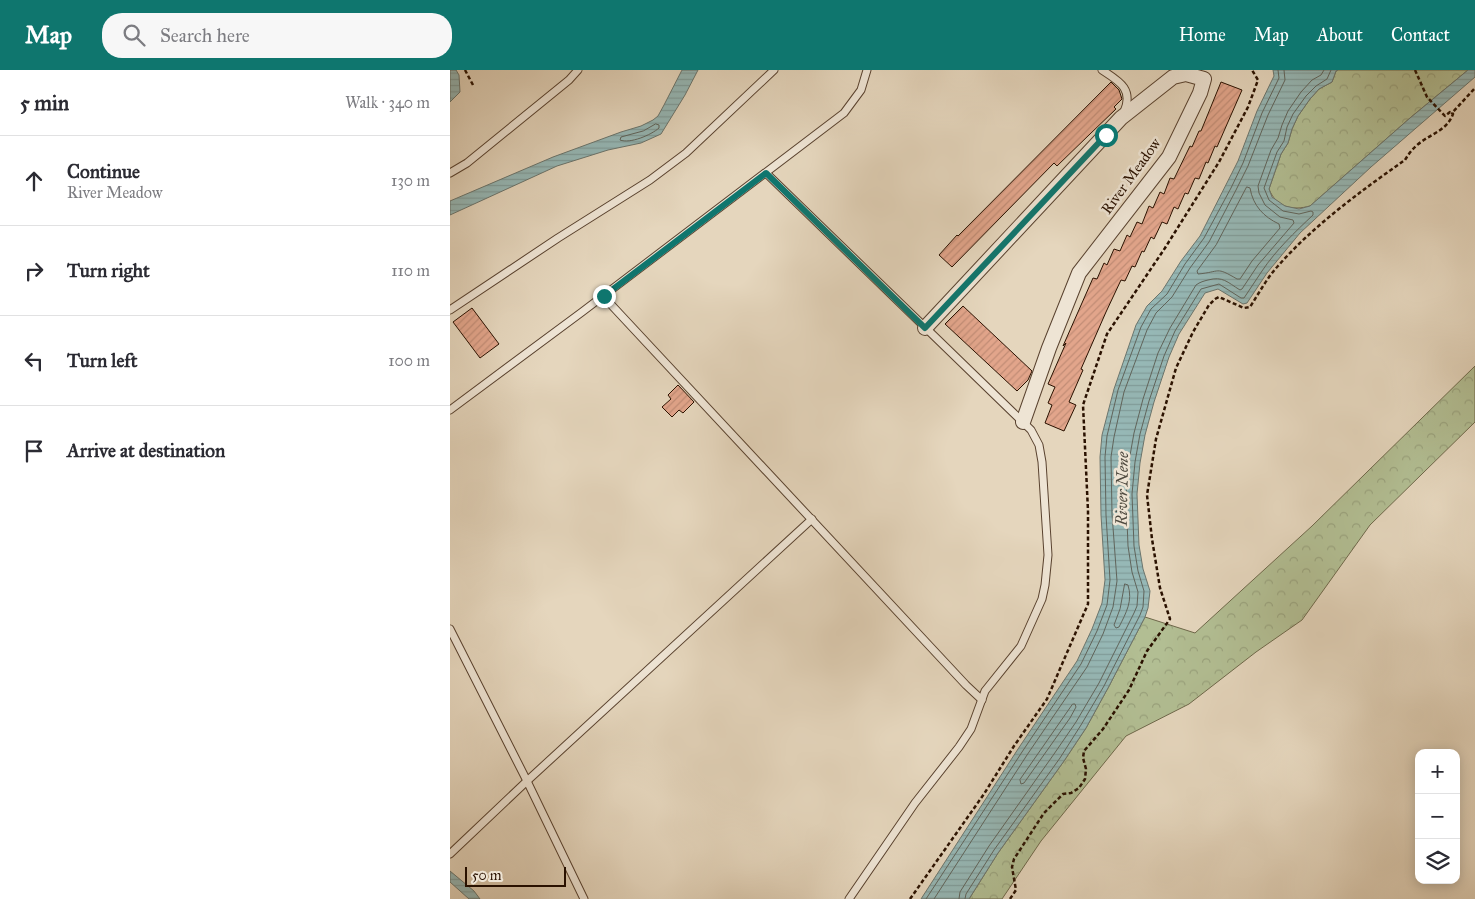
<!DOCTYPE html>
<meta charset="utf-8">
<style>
body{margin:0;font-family:"IM FELL Great Primer",serif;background:#f7f7f7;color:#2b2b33}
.controls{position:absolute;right:15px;bottom:15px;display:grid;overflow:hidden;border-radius:10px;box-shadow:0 2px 12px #0003}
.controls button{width:45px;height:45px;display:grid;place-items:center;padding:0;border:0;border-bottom:1px solid #e1e1e2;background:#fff;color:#2b2b33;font:25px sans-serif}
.scale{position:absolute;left:15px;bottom:12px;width:101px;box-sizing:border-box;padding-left:5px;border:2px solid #2a1100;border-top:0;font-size:14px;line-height:18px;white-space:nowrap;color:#2a1100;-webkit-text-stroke:4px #eee4d4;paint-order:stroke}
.stop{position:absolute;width:15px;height:15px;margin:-11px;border:4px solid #0f766e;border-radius:50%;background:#fff}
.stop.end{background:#0f766e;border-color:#fff;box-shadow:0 1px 5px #0008}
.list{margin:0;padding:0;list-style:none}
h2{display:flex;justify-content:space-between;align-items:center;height:65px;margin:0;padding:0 20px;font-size:21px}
h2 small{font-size:16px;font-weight:400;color:#7c7c81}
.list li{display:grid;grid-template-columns:32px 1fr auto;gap:15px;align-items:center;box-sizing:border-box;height:90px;padding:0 20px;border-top:1px solid #e1e1e2}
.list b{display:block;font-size:19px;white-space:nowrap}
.list p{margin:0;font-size:16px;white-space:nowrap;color:#7c7c81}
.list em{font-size:16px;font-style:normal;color:#7c7c81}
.icon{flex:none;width:28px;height:28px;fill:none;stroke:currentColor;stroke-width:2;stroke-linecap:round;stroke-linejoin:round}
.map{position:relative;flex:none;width:1025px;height:829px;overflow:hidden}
header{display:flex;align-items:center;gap:30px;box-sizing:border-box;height:70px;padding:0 25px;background:#0f766e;color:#fff}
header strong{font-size:24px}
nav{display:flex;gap:28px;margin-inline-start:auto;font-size:18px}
.search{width:350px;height:45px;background:#f7f7f7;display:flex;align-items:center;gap:12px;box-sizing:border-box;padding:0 18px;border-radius:20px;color:#7c7c81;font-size:19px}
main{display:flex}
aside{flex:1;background:#fff}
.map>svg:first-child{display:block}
.forest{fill:url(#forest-crowns);stroke:#6e684a}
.water{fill:url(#water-rules);stroke:#6b756d}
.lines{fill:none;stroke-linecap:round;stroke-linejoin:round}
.shore{stroke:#60645b;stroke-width:1}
.building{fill:url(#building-hatch);stroke:#2a1100}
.service-casing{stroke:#59422f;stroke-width:9}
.minor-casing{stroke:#59422f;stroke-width:16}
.path{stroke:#2a1100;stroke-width:2.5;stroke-dasharray:4 2.5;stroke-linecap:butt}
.service{stroke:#eee4d4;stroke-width:7}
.minor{stroke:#eee4d4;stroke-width:14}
.route{stroke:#0f766e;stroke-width:6}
.labels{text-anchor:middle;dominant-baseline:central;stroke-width:5;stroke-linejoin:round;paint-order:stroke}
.street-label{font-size:15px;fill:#2a1100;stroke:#eee4d4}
.water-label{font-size:16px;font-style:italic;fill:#504b40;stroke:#eee4d4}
</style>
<header>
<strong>Map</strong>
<div class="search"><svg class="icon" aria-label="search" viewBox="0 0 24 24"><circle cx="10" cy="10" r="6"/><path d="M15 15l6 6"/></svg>Search here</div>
<nav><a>Home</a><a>Map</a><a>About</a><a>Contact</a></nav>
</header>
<main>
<aside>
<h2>5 min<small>Walk · 340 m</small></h2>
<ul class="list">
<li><svg class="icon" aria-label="ahead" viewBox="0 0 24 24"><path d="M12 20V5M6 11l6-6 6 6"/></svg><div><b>Continue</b><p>River Meadow</p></div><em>130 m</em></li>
<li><svg class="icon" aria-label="right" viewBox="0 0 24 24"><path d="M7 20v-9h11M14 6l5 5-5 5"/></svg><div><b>Turn right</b></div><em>110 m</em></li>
<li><svg class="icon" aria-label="left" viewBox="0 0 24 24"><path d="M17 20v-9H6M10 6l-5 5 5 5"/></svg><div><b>Turn left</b></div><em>100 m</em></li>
<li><svg class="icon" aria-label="arrive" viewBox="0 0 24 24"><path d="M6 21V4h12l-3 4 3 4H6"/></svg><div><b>Arrive at destination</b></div></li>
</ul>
</aside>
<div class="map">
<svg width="1025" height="829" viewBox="0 0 1025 829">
<defs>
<pattern id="forest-crowns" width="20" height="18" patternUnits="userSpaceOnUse" patternTransform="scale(1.25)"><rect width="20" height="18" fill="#b2be93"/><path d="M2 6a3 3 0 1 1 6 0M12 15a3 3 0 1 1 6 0" fill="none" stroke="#99a27d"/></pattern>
<pattern id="water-rules" width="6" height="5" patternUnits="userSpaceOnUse" patternTransform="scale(1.25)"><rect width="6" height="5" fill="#96b8b6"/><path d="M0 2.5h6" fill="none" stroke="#819d9b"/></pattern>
<pattern id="building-hatch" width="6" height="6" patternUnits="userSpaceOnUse" patternTransform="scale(1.25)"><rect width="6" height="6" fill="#e2a58b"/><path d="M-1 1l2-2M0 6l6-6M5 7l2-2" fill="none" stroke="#c28d76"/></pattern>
</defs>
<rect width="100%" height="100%" fill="#e5d6bd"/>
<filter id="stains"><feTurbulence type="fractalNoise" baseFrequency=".004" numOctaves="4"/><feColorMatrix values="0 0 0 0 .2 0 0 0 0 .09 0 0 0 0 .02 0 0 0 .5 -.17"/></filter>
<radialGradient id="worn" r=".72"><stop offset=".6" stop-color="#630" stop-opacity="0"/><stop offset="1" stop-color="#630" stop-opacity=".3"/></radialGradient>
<!-- forest -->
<g class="forest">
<path d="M888 0H1018L960 48 860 136C842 141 826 137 819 119L831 84 838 73 842 59 848 46 860 29 869 19 882 12 886 1Z"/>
<polygon points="1025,296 1025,352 920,455 852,550 806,582 739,634 676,666 591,771 552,829 519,829 548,783 614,691 636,658 658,618 695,547 745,563 862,456"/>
</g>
<!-- water -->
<g class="water">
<polygon points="0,0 6,0 9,5 10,22 0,32"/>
<polygon points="232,0 248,0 235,25 211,64 191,73 158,80 107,96 0,145 0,131 103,87 171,62 191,56 203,50 208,46 214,35"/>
<polygon points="823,0 888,0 886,1 882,12 869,19 860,29 848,46 842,59 838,73 831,84 819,119 822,127 835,136 849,139 860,136 960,48 1018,0 1025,0 1025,7 921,97 850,163 817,203 797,233 793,234 768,219 755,223 729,264 719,287 704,332 695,365 690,393 687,424 689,475 693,499 700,521 698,538 695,547 658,618 636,658 614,691 548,783 519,829 471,829 568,679 627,591 642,559 652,533 655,510 651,445 650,387 652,365 664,319 686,255 697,236 712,221 731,191 750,166 788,91 807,41 824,6"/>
<polygon points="0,801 24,821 30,829 19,829 0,812"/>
</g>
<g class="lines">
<!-- shore -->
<g class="shore">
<path d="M206 54 209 55V58C201 65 180 74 170 70L171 67 193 61Z"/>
<path d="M797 117 800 118C803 136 814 147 829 154L830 158 802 191 790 209H787C765 196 771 202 748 204L747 201 766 175Z"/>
<path d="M675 514 678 515C683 531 676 543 669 557L666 558 664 555 670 539Z"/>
<polygon points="623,634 625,634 626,637 620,648 574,713 571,714 570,710"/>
<polyline points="476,829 572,682 631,594 647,561 657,535 660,510 656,445 655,387 657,366 668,320 691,257 701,239 717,224 735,194 754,168 781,118 793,93 812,43 829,8 828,0"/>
<polyline points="484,829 577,685 637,597 653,564 663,537 667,511 662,444 661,387 664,367 674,322 697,260 706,243 722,227 740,198 759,172 786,120 798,96 818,45 835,10 834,0"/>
<path d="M509 829 510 822 539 776 604 684 626 652 649 613 684 543 687 536 688 522 682 502 678 476 676 425 679 391 684 363 693 329 708 283 720 258 746 215C750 212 754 211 758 210 773 206 777 212 790 220L792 219 808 195 844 153 843 150 830 147 815 135 809 123 808 116 821 80 828 68 832 55 838 41 851 22 862 10 871 5 874 0"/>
<path d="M515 829 516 824 544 780 610 688 631 655 654 616 690 545 693 537 694 521 688 501 684 476 682 424 685 392 690 364 699 331 714 286 725 261 751 219 769 214 791 228H794C800 219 806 210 812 201 826 180 845 162 863 145V142L861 141 849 144 833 141 819 130 814 118 827 82 834 71 837 57 843 44 856 26 866 16 877 9 881 0"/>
</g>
</g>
<!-- building -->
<g class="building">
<polygon points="661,12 669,20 672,29 664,37 666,39 640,64 607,96 604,93 502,197 489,185 507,165 508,166"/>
<polygon points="771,12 792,20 767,77 765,76 758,93 756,92 749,109 745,108 738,124 735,123 728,139 724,137 717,154 712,152 704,169 701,167 694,182 692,181 685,197 682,196 675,211 671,210 656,242 631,299 633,300 619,332 626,335 614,361 595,353 602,335 598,333 605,317 598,314 616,273 613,276 643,208 647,209 654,193 657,195 664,179 670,181 677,165 680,167 687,152 692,154 699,136 703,138 710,122 714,124 720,108 724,109 740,76 742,77 749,61 751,61"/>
<polygon points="513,236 582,301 578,310 567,321 495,254"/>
<polygon points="22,238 49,274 30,288 3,252"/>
<polygon points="228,315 244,332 233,343 229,340 222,347 212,337 221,329 218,325"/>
</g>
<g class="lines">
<defs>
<g id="service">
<path d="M652 0C669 11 684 19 674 42"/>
<polyline points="0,103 17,93 119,10 128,0"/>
<polyline points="316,103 581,360 589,375 592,392 598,485 595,515 592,529 571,576 535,621 521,659 509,677 465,733 399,829"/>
<polyline points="153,226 516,615 532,630"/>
<polyline points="0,240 108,168 200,110 236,83 324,0"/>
<polyline points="0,340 132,242 394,43 411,20 417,0"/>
<polyline points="0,559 77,711 134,829"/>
<polyline points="0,784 77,711 362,449"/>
</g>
<polyline id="minor" points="475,258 671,48 723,7 736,4 754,9 750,23 719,87 629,203 599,278 573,352"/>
</defs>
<!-- service casing -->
<use href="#service" class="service-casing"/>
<!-- minor casing -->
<use href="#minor" class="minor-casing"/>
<!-- path -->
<g class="path">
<polyline points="15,0 23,15"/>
<polyline points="965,0 977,27 995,46 1000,42 1002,43"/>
<polyline points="460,829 534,724 564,676 597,629 638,534 638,441 633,335 657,264 715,178 769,92 798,37 808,10 802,0"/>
<path d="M560 829 566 820 562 797 564 789 594 743 613 724 621 723 629 718 635 709 636 699 633 688 634 681 653 659 679 620 697 581 720 549 710 518 702 469 697 425 706 369 726 298 743 262 759 235 765 229 769 227 794 238 800 237C809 223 817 208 828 196 863 156 912 120 955 90 959 83 964 77 971 72 983 63 997 60 1003 44L1002 43 1025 18"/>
</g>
<!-- service -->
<use href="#service" class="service"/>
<!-- minor -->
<use href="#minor" class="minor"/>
</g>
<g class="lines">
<!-- route -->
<polyline class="route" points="154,226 316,103 475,258 656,65"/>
</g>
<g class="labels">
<!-- street labels -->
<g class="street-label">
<text transform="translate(681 106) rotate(-54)">River Meadow</text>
</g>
<!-- water labels -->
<g class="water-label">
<text transform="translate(672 419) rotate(-89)">River Nene</text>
</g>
</g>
<rect width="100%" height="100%" filter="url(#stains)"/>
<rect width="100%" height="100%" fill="url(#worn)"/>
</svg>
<div class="controls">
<button>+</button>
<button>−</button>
<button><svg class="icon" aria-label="layers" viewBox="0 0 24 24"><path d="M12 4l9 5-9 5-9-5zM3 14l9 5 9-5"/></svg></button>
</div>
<div class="scale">50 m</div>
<div class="stop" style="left:656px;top:65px"></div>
<div class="stop end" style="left:154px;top:226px"></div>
</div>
</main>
